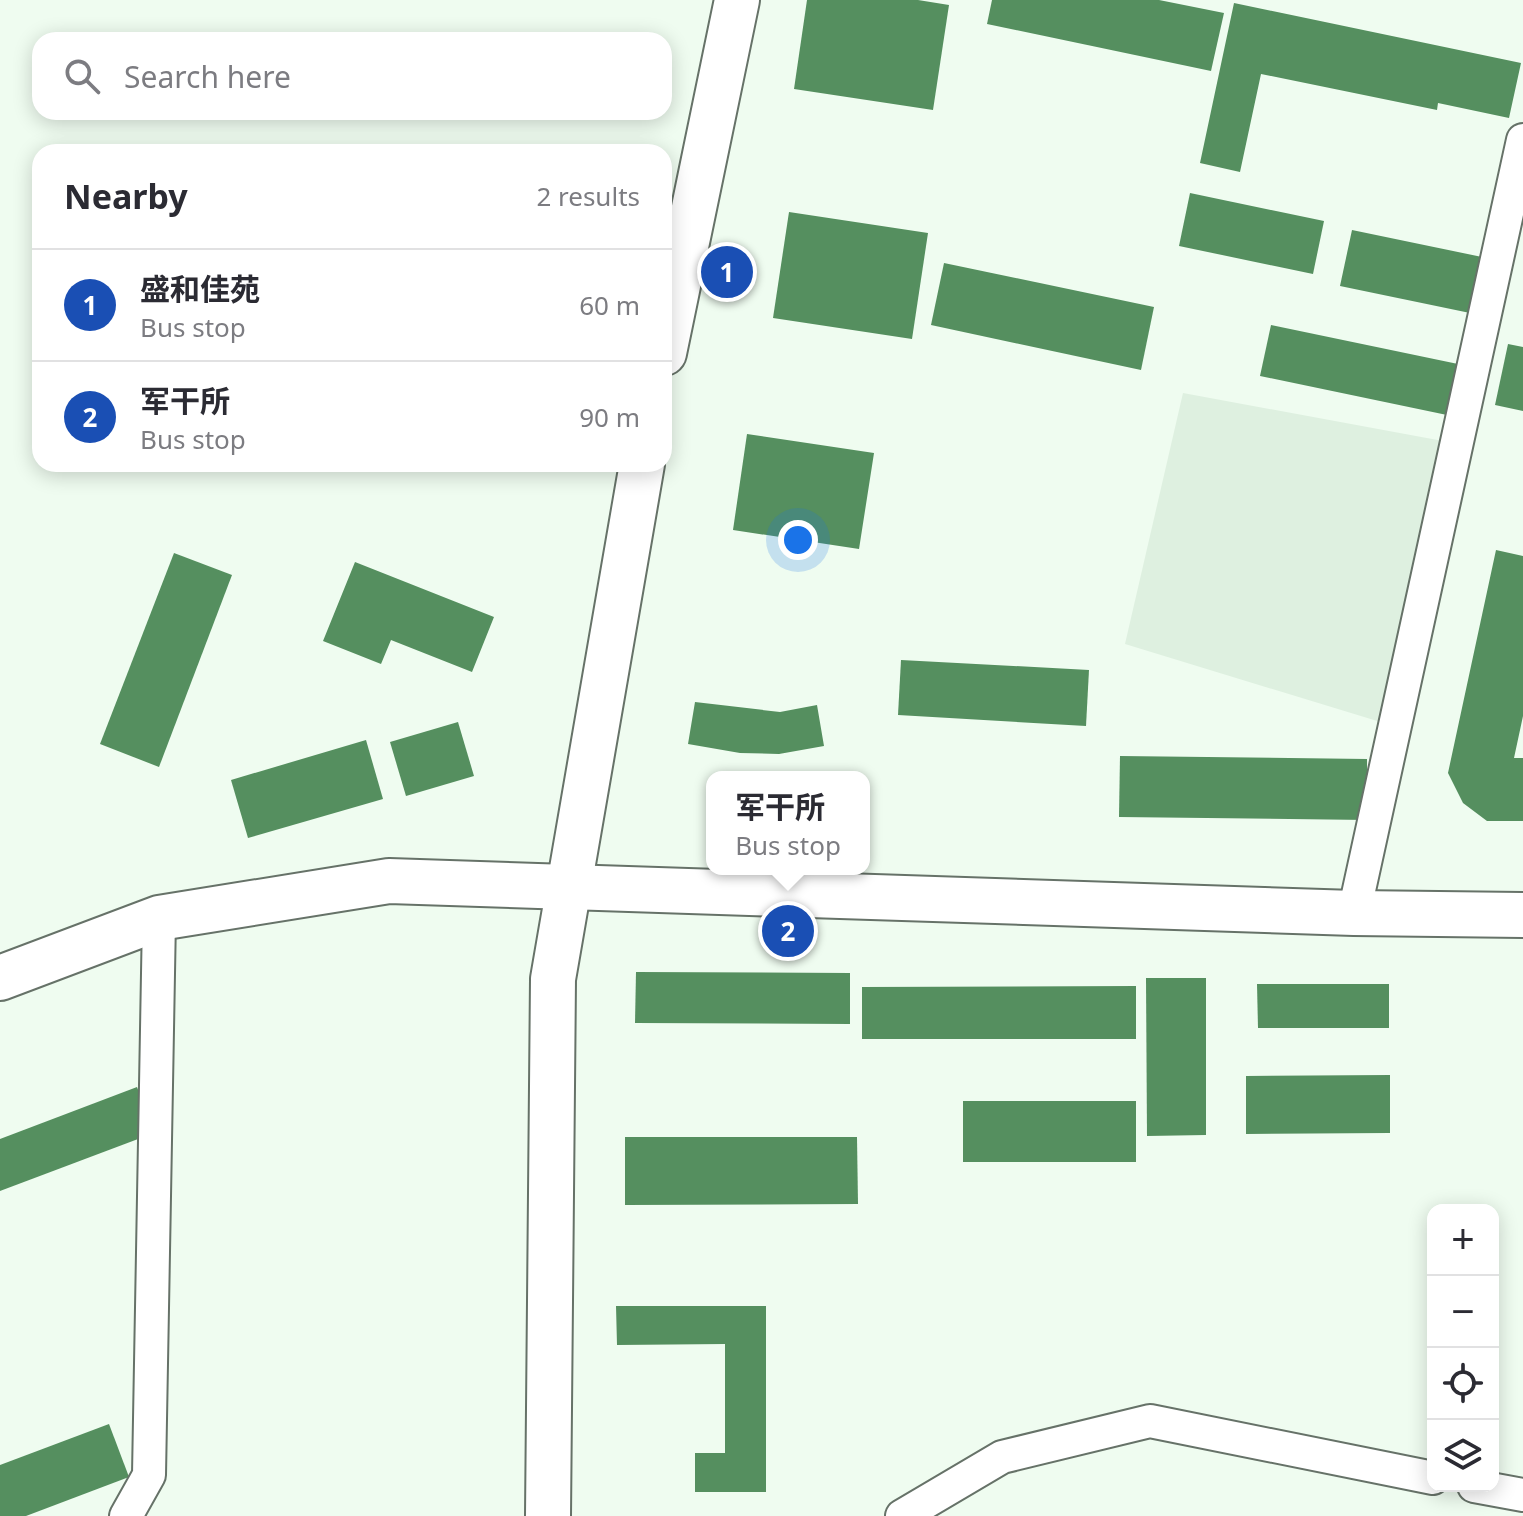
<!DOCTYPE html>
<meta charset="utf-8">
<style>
body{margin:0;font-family:"Noto Sans","Noto Sans SC",sans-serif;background:#f7f7f7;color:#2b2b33}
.controls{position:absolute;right:24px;bottom:24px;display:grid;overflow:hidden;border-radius:16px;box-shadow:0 4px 20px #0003}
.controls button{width:72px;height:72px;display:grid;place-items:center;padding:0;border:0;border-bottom:2px solid #e1e1e2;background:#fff;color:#2b2b33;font:40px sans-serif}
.you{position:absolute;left:798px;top:540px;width:28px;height:28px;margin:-20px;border:6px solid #fff;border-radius:50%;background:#1a73e8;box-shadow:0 0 0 12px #1a73e833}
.badge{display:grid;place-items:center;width:52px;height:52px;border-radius:50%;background:#ea580c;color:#fff;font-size:26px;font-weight:700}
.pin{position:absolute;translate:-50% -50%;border:4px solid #fff;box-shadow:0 2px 8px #0006}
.popup{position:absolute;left:706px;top:771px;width:164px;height:104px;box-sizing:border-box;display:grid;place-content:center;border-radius:16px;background:#fff;filter:drop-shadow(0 2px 6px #0005);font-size:26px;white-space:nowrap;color:#7c7c81}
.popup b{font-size:30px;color:#2b2b33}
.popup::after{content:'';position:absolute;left:50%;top:100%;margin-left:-16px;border:16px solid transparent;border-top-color:#fff}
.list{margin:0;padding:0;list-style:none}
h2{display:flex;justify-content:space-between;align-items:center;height:104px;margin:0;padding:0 32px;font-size:34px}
h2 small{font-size:26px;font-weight:400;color:#7c7c81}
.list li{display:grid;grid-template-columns:52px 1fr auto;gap:24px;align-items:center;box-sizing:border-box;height:112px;padding:0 32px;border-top:2px solid #e1e1e2}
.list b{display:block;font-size:30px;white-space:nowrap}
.list p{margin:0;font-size:26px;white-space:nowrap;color:#7c7c81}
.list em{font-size:26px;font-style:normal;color:#7c7c81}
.icon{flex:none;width:44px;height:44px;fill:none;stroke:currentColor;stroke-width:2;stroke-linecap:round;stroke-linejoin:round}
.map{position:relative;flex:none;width:1523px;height:1516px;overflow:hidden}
.search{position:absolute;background:#fff;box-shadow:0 4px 20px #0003;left:32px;top:32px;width:640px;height:88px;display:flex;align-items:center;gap:20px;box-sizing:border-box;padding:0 28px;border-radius:24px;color:#7c7c81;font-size:30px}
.panel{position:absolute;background:#fff;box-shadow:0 4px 20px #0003;left:32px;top:144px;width:640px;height:328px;border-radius:24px}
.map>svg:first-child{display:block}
.built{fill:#def0e0}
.building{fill:#558f5f}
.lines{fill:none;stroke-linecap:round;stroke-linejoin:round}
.street-casing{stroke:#667268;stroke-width:36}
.secondary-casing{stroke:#667268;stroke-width:48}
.street{stroke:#fff;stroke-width:32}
.secondary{stroke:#fff;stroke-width:44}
</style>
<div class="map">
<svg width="1523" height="1516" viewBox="0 0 1523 1516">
<rect width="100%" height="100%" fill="#effcf0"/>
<!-- built -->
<polygon class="built" points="1183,393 1443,441 1387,724 1125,644"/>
<!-- building -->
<g class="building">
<polygon points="807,0 918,0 949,5 933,110 794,89"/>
<polygon points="992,0 1159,0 1224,13 1211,71 987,24"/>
<polygon points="1234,3 1521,63 1509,118 1438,103 1437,110 1261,74 1240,172 1200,163"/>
<polygon points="1190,193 1324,221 1313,274 1179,246"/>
<polygon points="789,212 928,233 912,339 773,318"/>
<polygon points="1352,230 1482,257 1470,313 1340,286"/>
<polygon points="944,263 1154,307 1141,370 931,325"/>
<polygon points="1271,325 1458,364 1447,415 1260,376"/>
<polygon points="1508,344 1523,347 1523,411 1495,405"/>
<polygon points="747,434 874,453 859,549 733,530"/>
<polygon points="1496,550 1523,556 1523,716 1514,758 1523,758 1523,821 1487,821 1463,803 1448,773"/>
<polygon points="174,553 232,575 159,767 100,744"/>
<polygon points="355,562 494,617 472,672 391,640 381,664 323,641"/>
<polygon points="901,660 1089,670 1086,726 898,715"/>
<polygon points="695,702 780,712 817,705 824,746 779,754 740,753 688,744"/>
<polygon points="458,722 474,776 406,796 390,742"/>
<polygon points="366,740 383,799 248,838 231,780"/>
<polygon points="1120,756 1367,759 1367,820 1119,817"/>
<polygon points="636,972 850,973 850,1024 635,1023"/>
<polygon points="1146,978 1206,978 1206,1135 1147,1136"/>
<polygon points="1257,984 1389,984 1389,1028 1258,1028"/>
<polygon points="1136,986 1136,1039 862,1039 862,987"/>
<polygon points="1390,1075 1390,1133 1246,1134 1246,1076"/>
<polygon points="137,1087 154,1133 0,1191 0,1139"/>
<rect x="963" y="1101" width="173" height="61"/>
<polygon points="625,1137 857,1137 858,1204 625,1205"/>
<polygon points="616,1306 766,1306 766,1492 695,1492 695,1453 725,1453 725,1344 617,1345"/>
<polygon points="109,1424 129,1477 26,1516 0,1516 0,1465"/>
</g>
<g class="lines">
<defs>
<g id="street">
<polyline points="1354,913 1523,140"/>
<polyline points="1474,1486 1523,1495"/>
<polyline points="126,1516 149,1475 159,918"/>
<polyline points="902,1516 1002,1457 1150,1421 1433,1478"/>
</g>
<g id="secondary">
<polyline points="664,353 737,0"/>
<polyline points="0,978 159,918 389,881 1354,913 1523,915"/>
<polyline points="548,1516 553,979 642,464"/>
</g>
</defs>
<!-- street casing -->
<use href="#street" class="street-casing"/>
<!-- secondary casing -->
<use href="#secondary" class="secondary-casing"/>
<!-- street -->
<use href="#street" class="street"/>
<!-- secondary -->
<use href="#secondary" class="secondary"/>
</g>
</svg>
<div class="controls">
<button>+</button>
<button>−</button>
<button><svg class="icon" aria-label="locate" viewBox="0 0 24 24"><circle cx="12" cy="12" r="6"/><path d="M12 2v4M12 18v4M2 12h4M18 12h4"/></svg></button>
<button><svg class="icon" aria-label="layers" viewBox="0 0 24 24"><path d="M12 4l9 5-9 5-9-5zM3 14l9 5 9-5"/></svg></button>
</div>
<div class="you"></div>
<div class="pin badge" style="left:727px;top:272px;background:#1a4fb4">1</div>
<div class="pin badge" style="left:788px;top:931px;background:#1a4fb4">2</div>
<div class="popup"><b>军干所</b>Bus stop</div>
<div class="search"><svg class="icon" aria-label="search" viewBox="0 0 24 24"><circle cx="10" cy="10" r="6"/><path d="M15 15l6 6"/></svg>Search here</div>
<section class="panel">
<h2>Nearby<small>2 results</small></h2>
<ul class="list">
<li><span class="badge" style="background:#1a4fb4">1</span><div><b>盛和佳苑</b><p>Bus stop</p></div><em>60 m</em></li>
<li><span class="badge" style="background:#1a4fb4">2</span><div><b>军干所</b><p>Bus stop</p></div><em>90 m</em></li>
</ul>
</section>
</div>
